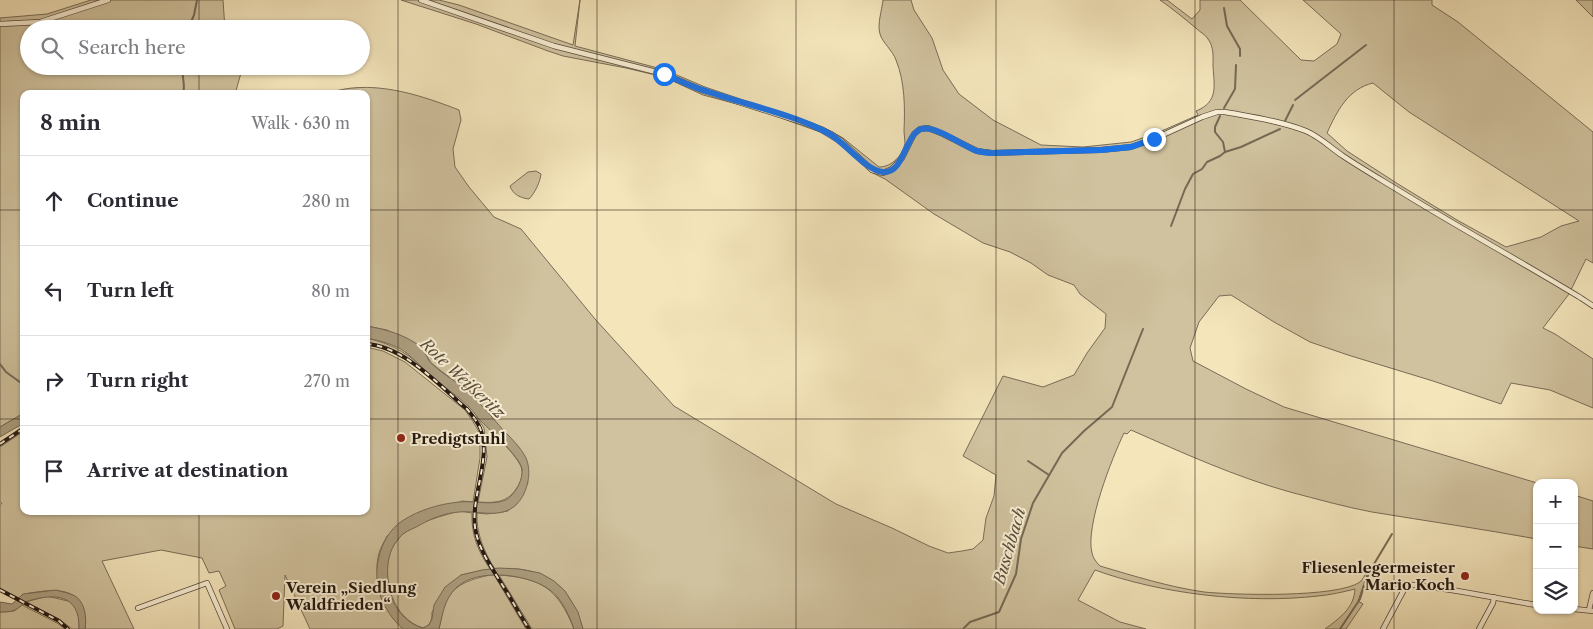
<!DOCTYPE html>
<meta charset="utf-8">
<style>
body{margin:0;font-family:"Libre Caslon Text",serif;background:#f2f2f3;color:#2b2b33}
.controls{position:absolute;right:15px;bottom:15px;display:grid;overflow:hidden;border-radius:10px;box-shadow:0 1px 4px #0004}
.controls button{width:45px;height:45px;display:grid;place-items:center;padding:0;border:0;border-bottom:1px solid #e1e1e2;background:#fff;color:#2b2b33;font:25px sans-serif}
.stop{position:absolute;width:15px;height:15px;margin:-11px;border:4px solid #1a73e8;border-radius:50%;background:#fff}
.stop.end{background:#1a73e8;border-color:#fff;box-shadow:0 1px 5px #0008}
.list{margin:0;padding:0;list-style:none}
h2{display:flex;justify-content:space-between;align-items:center;height:65px;margin:0;padding:0 20px;font-size:21px}
h2 small{font-size:16px;font-weight:400;color:#7c7c81}
.list li{display:grid;grid-template-columns:32px 1fr auto;gap:15px;align-items:center;box-sizing:border-box;height:90px;padding:0 20px;border-top:1px solid #e1e1e2}
.list b{display:block;font-size:19px;white-space:nowrap}
.list em{font-size:16px;font-style:normal;color:#7c7c81}
.icon{flex:none;width:28px;height:28px;fill:none;stroke:currentColor;stroke-width:2;stroke-linecap:round;stroke-linejoin:round}
.map{position:relative;flex:none;width:1593px;height:629px;overflow:hidden}
.search{position:absolute;background:#fff;box-shadow:0 1px 4px #0004;left:20px;top:20px;width:350px;height:55px;display:flex;align-items:center;gap:12px;box-sizing:border-box;padding:0 18px;border-radius:28px;color:#7c7c81;font-size:19px}
.panel{position:absolute;background:#fff;box-shadow:0 1px 4px #0004;left:20px;top:90px;width:350px;height:425px;border-radius:10px}
.map>svg:first-child{display:block}
.green{fill:#d0c29e;stroke:#796c57;fill-rule:evenodd}
.water{fill:#ad9f81;stroke:#756954}
.lines{fill:none;stroke-linecap:round;stroke-linejoin:round}
.stream{stroke:#756954;stroke-width:2}
.street-casing{stroke:#564a3b;stroke-width:6}
.street{stroke:#f8eed3;stroke-width:4.5}
.rail-casing{stroke:#221710;stroke-width:4}
.rail{stroke:#f8eed3;stroke-width:2;stroke-dasharray:5.5;stroke-linecap:butt}
.route{stroke:#1a73e8;stroke-width:6}
.grid{fill:none;stroke:#221710;stroke-width:1;stroke-opacity:0.55}
.poi-dot{fill:#8f2418;stroke:#f8eed3;stroke-width:2}
.labels{text-anchor:middle;dominant-baseline:central;stroke-width:4;stroke-linejoin:round;paint-order:stroke}
.poi-label{font-size:15px;font-weight:bold;fill:#221710;stroke:#f8eed3;text-anchor:start}
.water-label{font-size:16px;font-style:italic;fill:#5a4d3d;stroke:#f8eed3}
</style>
<div class="map">
<svg width="1593" height="629" viewBox="0 0 1593 629">
<rect width="100%" height="100%" fill="#f4e5bb"/>
<filter id="stains"><feTurbulence type="fractalNoise" baseFrequency=".004" numOctaves="4"/><feColorMatrix values="0 0 0 0 .2 0 0 0 0 .09 0 0 0 0 .02 0 0 0 .5 -.17"/></filter>
<radialGradient id="worn" r=".72"><stop offset=".6" stop-color="#630" stop-opacity="0"/><stop offset="1" stop-color="#630" stop-opacity=".3"/></radialGradient>
<!-- green -->
<g class="green">
<polygon points="91,0 223,0 225,29 29,29 29,66 243,66 235,94 24,94 24,413 0,427 0,18 47,14"/>
<path d="M401 0H439L459 5 573 45 580 0 575 46 665 70 705 87 823 127 843 138 879 167C892 167 903 155 905 143 905 139 904 135 904 131 905 108 905 82 896 60 893 51 882 42 880 34 877 24 882 10 883 0H911L914 10 932 38 943 70 959 94 993 120 1041 145 1083 147 1131 142 1157 133 1198 115 1196 111C1219 102 1214 85 1213 66 1213 56 1214 47 1208 39 1206 35 1200 32 1197 29 1185 19 1173 9 1160 0H1167L1192 19 1200 10V0H1240L1301 60 1314 61 1337 44 1341 34 1303 0H1432V5L1458 22 1593 132V263L1586 259 1569 294 1543 328 1555 334 1593 359V408L1550 390 1511 383 1501 404 1433 381 1348 355 1310 342 1274 322 1231 295 1219 296 1199 322 1190 348 1193 361 1246 389 1284 407 1537 483V539C1482 529 1427 521 1372 512 1345 507 1317 499 1290 492 1236 477 1183 453 1131 430L1127 434 1124 433C1112 458 1085 526 1092 553 1093 558 1096 562 1100 566 1134 576 1169 587 1204 592 1234 595 1337 598 1360 582 1363 579 1366 573 1369 569L1358 601 1363 604 1346 629H1325C1340 618 1354 608 1355 589 1343 592 1330 595 1318 596 1248 604 1161 594 1095 570L1078 600 1120 622 1146 629H583C569 582 544 566 495 569 484 552 476 533 477 513L487 514 508 511 528 483 513 441 463 388 431 363 423 349 387 330 366 326V94H326C369 78 418 94 459 110L461 120 453 149 455 167 469 187 494 217 521 229 595 319 674 406 836 504 892 528 929 546 948 553 962 551 973 549 983 540 986 518 994 496 996 475 963 456 1003 376 1043 387 1074 375 1087 353 1105 328 1106 314 1080 294 1074 285 1048 275 1031 263 1010 252 983 243 934 214 885 179 871 172 838 143 820 132 756 109 703 95 664 77 626 68 563 56 548 51 476 24ZM1373 83 1409 112 1579 221 1561 226 1541 237 1506 247 1457 220 1398 184 1347 151 1327 133C1337 111 1348 89 1373 83Z"/>
<polygon points="1576,0 1593,0 1593,17"/>
<path d="M536 171 541 174C540 182 535 193 529 199 521 198 513 195 510 186L528 172Z"/>
<path d="M366 338C394 344 411 355 430 375 410 360 392 344 366 343Z"/>
<path d="M366 347 383 351 405 362 465 410 472 420 478 430 480 442V458L473 502 462 501 387 536C384 542 379 550 378 558 373 579 387 615 403 629H310L285 575 283 626 277 629H235L219 590 226 586 219 571 209 573 202 558 161 550 102 561 134 629H85C86 623 85 619 84 613 79 589 58 589 37 592 30 593 24 593 19 598L0 588V506L2 503H0V447L24 431V511H366Z"/>
<path d="M476 416C487 427 520 457 522 470 523 476 520 484 516 489 507 503 494 503 478 502L487 457 484 428Z"/>
<polygon points="1574,495 1593,501 1593,549 1574,546"/>
<path d="M460 511 472 513C471 535 478 551 490 569L461 575 432 612C432 620 431 625 423 628 393 619 380 577 391 550 393 545 399 538 403 534 415 523 444 515 460 511Z"/>
<path d="M490 575H494L526 629H439C441 620 442 611 445 603 453 584 472 579 490 575Z"/>
<path d="M499 575C542 578 558 589 574 629H532Z"/>
<path d="M47 596 72 602C79 610 79 619 79 629H72L59 619 26 602Z"/>
<polygon points="22,605 57,623 65,629 0,629 0,612 14,611"/>
</g>
<!-- water -->
<g class="water">
<path d="M366 326C385 329 407 335 422 348 426 352 427 360 432 364 441 373 453 379 462 387 478 400 491 416 504 431 512 439 521 448 526 458 532 472 528 492 517 504 501 520 479 510 459 512 445 513 432 518 420 525 415 528 408 530 403 534 384 551 385 578 393 601 398 613 410 625 423 628L429 625 432 619 434 605 445 587 461 575 482 570 499 568 519 569 540 573 554 581 565 591 578 612 583 629H574C569 615 562 599 550 590 529 574 477 567 456 588 444 600 443 613 439 629H403C395 622 388 613 383 602 370 577 378 537 402 521 419 510 439 504 459 502 473 500 500 508 511 496 517 490 523 479 522 469 519 455 488 429 478 418 475 414 472 410 468 406 457 395 442 386 430 375 420 366 411 355 399 348 389 343 377 340 366 338Z"/>
<polygon points="24,413 24,423 0,437 0,427"/>
<path d="M56 590C62 592 70 593 75 596 85 602 87 618 85 629H79C80 594 55 593 28 601 23 602 20 608 15 610 11 612 5 612 0 612V602L12 604 23 594Z"/>
</g>
<g class="lines">
<!-- stream -->
<g class="stream">
<polyline points="1224,8 1227,26 1240,49 1240,56"/>
<polyline points="188,29 194,15 197,0"/>
<path d="M183 66C181 77 186 84 183 94"/>
<polyline points="1295,100 1366,45"/>
<polyline points="1224,108 1235,89 1236,65"/>
<polyline points="1285,121 1293,105"/>
<polyline points="1225,152 1241,147 1280,129"/>
<polyline points="1171,226 1185,189 1193,174 1202,169 1207,162 1220,156 1225,152 1223,142 1215,132 1215,127 1220,116"/>
<polyline points="0,364 6,372 24,385"/>
<polyline points="1028,461 1049,475"/>
<polyline points="1365,582 1371,569 1392,534"/>
<polyline points="963,629 970,622 999,612 1016,574 1021,539 1033,503 1062,453 1084,431 1112,407 1143,329"/>
<polyline points="1340,629 1360,599 1364,586"/>
</g>
<defs>
<g id="street">
<path d="M421 0 554 46 664 74 704 91 811 125 831 134 840 140 872 170 883 173 892 169 902 158 914 134 920 129 928 128 943 134 977 151 992 153 1101 150 1131 147 1154 139 1202 117 1217 112H1225C1252 117 1280 121 1306 131 1320 137 1331 148 1343 156 1361 168 1380 179 1398 190 1458 227 1520 261 1581 298L1593 306"/>
<polyline points="0,24 40,22 108,0"/>
<path d="M1378 585C1392 582 1406 584 1421 586 1460 590 1498 599 1537 605"/>
<polyline points="138,608 207,583 227,629"/>
<polyline points="1574,609 1593,611"/>
<polyline points="1589,610 1593,593"/>
<polyline points="1383,629 1407,584"/>
<polyline points="1479,629 1493,603 1494,597"/>
</g>
</defs>
<!-- street casing -->
<use href="#street" class="street-casing"/>
<!-- street -->
<use href="#street" class="street"/>
<defs>
<g id="rail">
<path d="M366 344C404 346 440 386 467 409 472 415 477 421 480 428 492 458 471 495 475 527 478 549 492 568 503 586 512 600 520 615 529 629"/>
<polyline points="0,444 24,428"/>
<polyline points="0,590 59,621 68,629"/>
</g>
</defs>
<!-- rail casing -->
<use href="#rail" class="rail-casing"/>
<!-- rail -->
<use href="#rail" class="rail"/>
</g>
<g class="lines">
<!-- route -->
<path class="route" d="M664 74C678 80 692 87 706 91 746 105 790 113 828 133 845 142 866 171 883 172 904 174 905 135 921 129 936 125 963 146 977 151 982 152 987 153 992 153L1101 150 1131 147 1154 139"/>
</g>
<!-- grid -->
<path class="grid" d="M199 0V29M398 0V629M597 0V629M796 0V629M996 0V629M1195 0V629M1394 0V629M199 66V94M0 210H24M366 210H1593M0 419H24M366 419H1593M199 511V629"/>
<!-- markers -->
<g class="poi-dot">
<circle cx="401" cy="438" r="5"/>
<circle cx="1465" cy="576" r="5"/>
<circle cx="276" cy="596" r="5"/>
</g>
<g class="labels">
<!-- poi labels -->
<g class="poi-label">
<text x="411" y="438">Predigtstuhl</text>
<text x="1455" y="567" text-anchor="end">Fliesenlegermeister<tspan x="1455" dy="17">Mario Koch</tspan></text>
<text x="286" y="587">Verein „Siedlung<tspan x="286" dy="17">Waldfrieden“</tspan></text>
</g>
<!-- water labels -->
<g class="water-label">
<text transform="translate(463 378) rotate(43)">Rote Weißeritz</text>
<text transform="translate(1009 546) rotate(-74)">Buschbach</text>
</g>
</g>
<rect width="100%" height="100%" filter="url(#stains)"/>
<rect width="100%" height="100%" fill="url(#worn)"/>
</svg>
<div class="controls">
<button>+</button>
<button>−</button>
<button><svg class="icon" aria-label="layers" viewBox="0 0 24 24"><path d="M12 4l9 5-9 5-9-5zM3 14l9 5 9-5"/></svg></button>
</div>
<div class="stop" style="left:664px;top:74px"></div>
<div class="stop end" style="left:1154px;top:139px"></div>
<div class="search"><svg class="icon" aria-label="search" viewBox="0 0 24 24"><circle cx="10" cy="10" r="6"/><path d="M15 15l6 6"/></svg>Search here</div>
<section class="panel">
<h2>8 min<small>Walk · 630 m</small></h2>
<ul class="list">
<li><svg class="icon" aria-label="ahead" viewBox="0 0 24 24"><path d="M12 20V5M6 11l6-6 6 6"/></svg><div><b>Continue</b></div><em>280 m</em></li>
<li><svg class="icon" aria-label="left" viewBox="0 0 24 24"><path d="M17 20v-9H6M10 6l-5 5 5 5"/></svg><div><b>Turn left</b></div><em>80 m</em></li>
<li><svg class="icon" aria-label="right" viewBox="0 0 24 24"><path d="M7 20v-9h11M14 6l5 5-5 5"/></svg><div><b>Turn right</b></div><em>270 m</em></li>
<li><svg class="icon" aria-label="arrive" viewBox="0 0 24 24"><path d="M6 21V4h12l-3 4 3 4H6"/></svg><div><b>Arrive at destination</b></div></li>
</ul>
</section>
</div>
